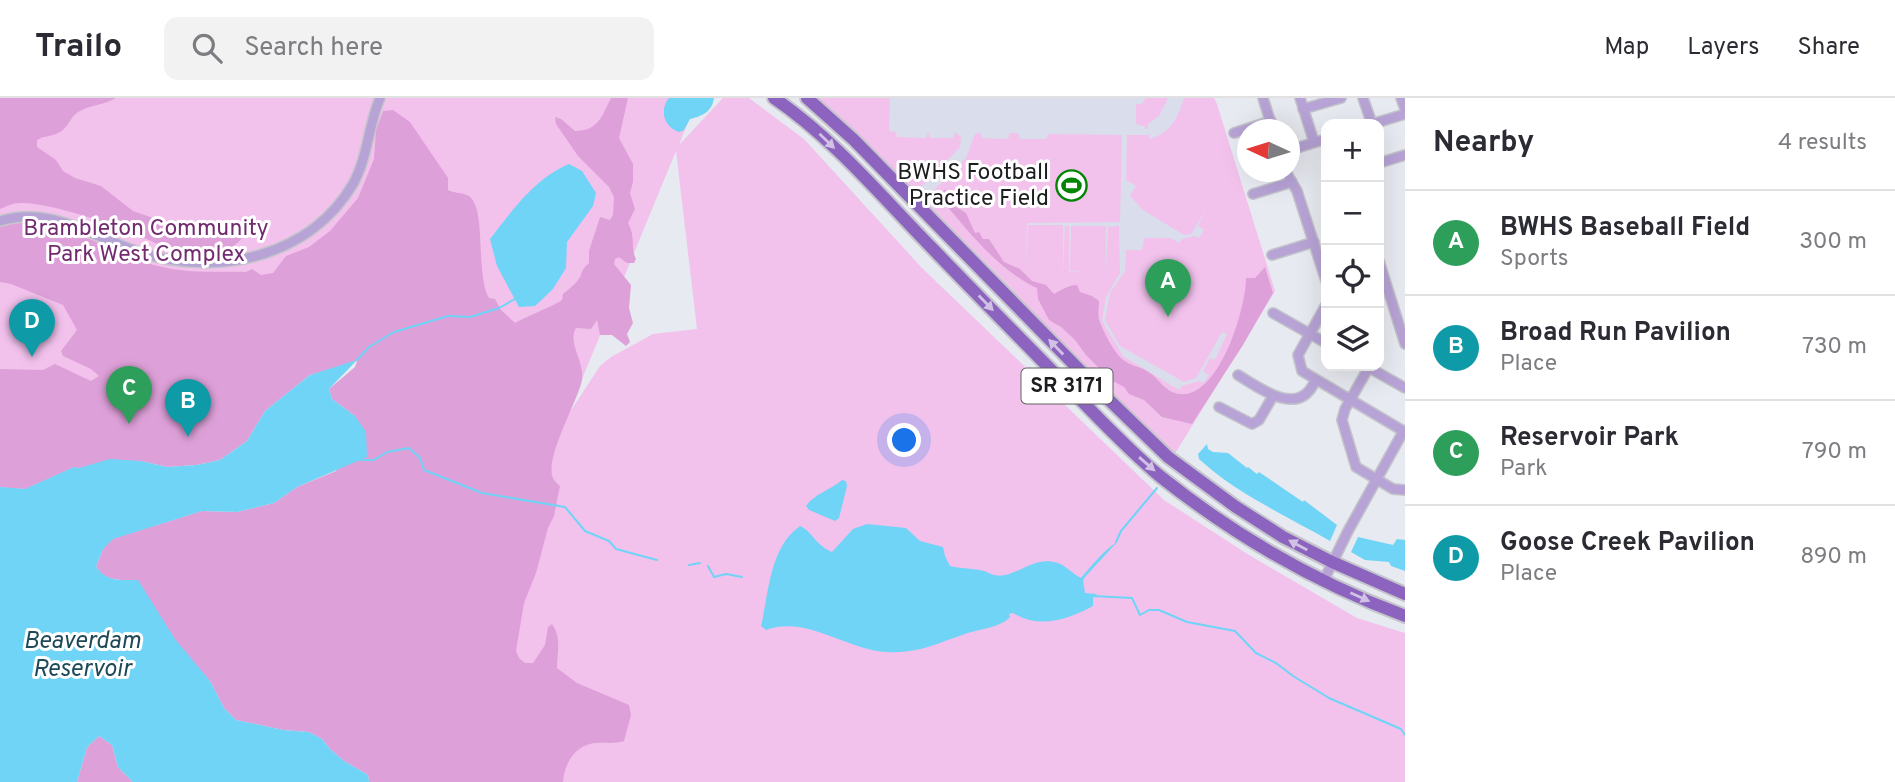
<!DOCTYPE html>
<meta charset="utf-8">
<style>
body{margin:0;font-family:Overpass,sans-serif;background:#f2f2f3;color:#2b2b33}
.controls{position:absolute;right:21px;top:21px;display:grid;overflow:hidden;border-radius:14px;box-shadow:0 7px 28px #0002}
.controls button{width:63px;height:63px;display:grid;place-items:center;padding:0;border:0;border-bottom:2px solid #e1e1e2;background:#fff;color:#2b2b33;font:35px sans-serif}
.compass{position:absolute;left:1237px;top:21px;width:63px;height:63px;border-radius:50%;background:#fff;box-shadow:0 7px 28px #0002;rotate:274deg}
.you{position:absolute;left:905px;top:343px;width:24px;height:24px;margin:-18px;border:5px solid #fff;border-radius:50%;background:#1a73e8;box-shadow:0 0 0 10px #1a73e833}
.badge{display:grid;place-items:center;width:46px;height:46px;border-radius:50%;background:#d93025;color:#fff;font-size:23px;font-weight:700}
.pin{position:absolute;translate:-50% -58px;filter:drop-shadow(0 2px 4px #0008)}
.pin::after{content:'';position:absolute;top:37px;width:24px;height:21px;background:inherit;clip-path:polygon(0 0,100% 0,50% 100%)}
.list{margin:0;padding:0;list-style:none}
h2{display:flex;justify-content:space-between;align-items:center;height:91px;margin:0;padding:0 28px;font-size:30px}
h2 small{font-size:23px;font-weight:400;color:#7c7c81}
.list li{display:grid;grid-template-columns:46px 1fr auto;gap:21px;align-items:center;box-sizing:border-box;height:105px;padding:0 28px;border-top:2px solid #e1e1e2}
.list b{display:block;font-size:26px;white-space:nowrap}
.list p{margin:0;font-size:23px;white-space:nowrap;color:#7c7c81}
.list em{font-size:23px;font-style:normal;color:#7c7c81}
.icon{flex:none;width:38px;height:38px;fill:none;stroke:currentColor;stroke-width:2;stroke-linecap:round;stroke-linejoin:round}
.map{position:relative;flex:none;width:1405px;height:684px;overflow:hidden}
header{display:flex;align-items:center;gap:42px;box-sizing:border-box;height:98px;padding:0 35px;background:#fff;border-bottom:2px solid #e1e1e2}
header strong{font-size:33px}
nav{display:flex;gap:38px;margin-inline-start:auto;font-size:24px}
.search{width:490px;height:63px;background:#f2f2f3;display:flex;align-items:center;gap:18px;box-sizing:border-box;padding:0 24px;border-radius:14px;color:#7c7c81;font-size:26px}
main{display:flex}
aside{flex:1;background:#fff}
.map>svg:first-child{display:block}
.built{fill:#daddeb}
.green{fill:#f2c2ed;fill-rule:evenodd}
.forest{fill:#dea0d9}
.water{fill:#6fd4f6}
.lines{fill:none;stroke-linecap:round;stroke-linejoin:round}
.stream{stroke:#6fd4f6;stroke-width:2}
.minor-casing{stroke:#c3c5cb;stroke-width:12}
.major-casing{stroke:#c3c5cb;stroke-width:16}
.minor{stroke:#b7a3d5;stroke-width:9}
.major{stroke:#8c63bf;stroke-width:12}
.oneway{fill:#d1c1e5}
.labels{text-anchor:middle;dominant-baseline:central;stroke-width:6;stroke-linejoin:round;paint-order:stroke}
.shield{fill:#fff;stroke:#606162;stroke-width:2}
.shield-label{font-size:21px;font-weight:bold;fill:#1c1d1f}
.poi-label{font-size:23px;fill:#1c1d1f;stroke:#fff;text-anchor:end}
.park-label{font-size:23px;fill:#732b70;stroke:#fff}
.water-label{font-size:24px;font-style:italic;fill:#1d4958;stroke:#fff}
</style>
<header>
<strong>Trailo</strong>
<div class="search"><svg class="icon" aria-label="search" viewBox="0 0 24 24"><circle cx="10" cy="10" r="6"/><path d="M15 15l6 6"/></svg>Search here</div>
<nav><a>Map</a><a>Layers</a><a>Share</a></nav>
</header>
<main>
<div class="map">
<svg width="1405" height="684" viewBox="0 0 1405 684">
<rect width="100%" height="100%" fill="#e8eaf1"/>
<!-- built -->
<polygon class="built" points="813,0 1214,0 1275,193 1174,357"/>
<!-- green -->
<g class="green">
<path d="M0 0H697L679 47 723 0H749L804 41 922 170 1164 402 1249 457 1357 520 1405 535V684H541L470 404 399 204 0 454ZM676 53 697 231 653 236 611 259 600 268 566 320Z"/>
<polygon points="815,0 890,0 889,33 896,34 897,39 926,40 928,34 930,40 953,40 955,34 961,39 960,49 921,89 910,92"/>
<polygon points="1146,0 1168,0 1159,18 1148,26 1148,31 1145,31 1145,28 1138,27 1136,25 1136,6 1142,6"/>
<path d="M1184 0H1214L1217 6 1275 193 1174 357 1156 343 1034 219 1013 192 933 111 929 103 931 95 966 60 975 36 981 35 982 40 1008 41 1010 35H1018L1020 41H1046L1049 36 1122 37 1120 124 1027 125 1026 173 1028 127H1063V174L1065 128H1069V174H1082L1070 173 1071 128H1106V174L1108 129 1119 128 1120 175 1106 199 1102 223 1123 258 1179 292 1182 288 1199 283 1204 285 1209 277 1203 273 1210 260 1215 262 1227 236 1222 234 1196 280 1184 284 1120 248 1105 222 1110 195 1125 173 1126 152H1142L1144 140H1171L1179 145 1182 141 1194 138 1199 140 1204 132 1198 128 1206 112 1191 136 1184 137 1143 112 1130 98 1136 88 1126 82 1127 37H1149V41C1170 36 1178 20 1184 0Z"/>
</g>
<!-- forest -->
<g class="forest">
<path d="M0 0H116C104 7 90 7 78 14 70 19 68 31 58 35 51 39 45 37 37 42V49L56 62 63 73 75 80 101 88 133 113 153 120 203 129 236 127 245 133C240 154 204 159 185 156 169 154 155 144 140 138 116 127 45 103 20 105 13 105 7 108 0 111Z"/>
<path d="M611 0H628L619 40 633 66V84L630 95 635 111 628 125C636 139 630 149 636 161L634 165H627L619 159 615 161 614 166 631 187 629 210 633 225 627 236 630 244 626 248 612 237H600L597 222 591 231 576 230C567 245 585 264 582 282 578 303 544 360 553 380 553 381 559 388 560 388L554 418 548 430 536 475 524 505 516 553 519 560 525 565H533L545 547 548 529 552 526C562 540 557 554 557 570L577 585 629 607 631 617 624 643C613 647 602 643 590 646 573 650 564 668 563 684H369L368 677 344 663 330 651 322 641 309 634 283 632 236 622 224 610 210 583 120 482C108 480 102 479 96 468L103 451 112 441 202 413 237 414 274 405 297 389 336 373 355 318 332 301 329 291 355 269 357 263 310 277 265 313 247 343 220 362 197 367 167 369 141 363 110 362 79 370 74 369 25 391 0 389V271L43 272 55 266 91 283 99 278 91 271 63 258 61 253 77 232 63 207 11 186 0 184V129C60 111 100 154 154 167 188 176 213 173 246 174L252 171 261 177 273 175 286 158 309 149 330 133 358 100 374 61 376 32 383 13 393 12 410 24 448 80V92C454 95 464 95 469 98 487 111 475 176 489 200L495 201 501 212 515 225C525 219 558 206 562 202L563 196C569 191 576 186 580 179 583 172 583 170 589 165V153L600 119 610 122 613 117 614 99 609 89 578 58 556 26 555 19 561 21 575 33C598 33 602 18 611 0Z"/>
<path d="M945 91 953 107 966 115 975 135 979 134 983 141H989L1004 164 1020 171 1032 183 1046 187 1054 196C1061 192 1069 187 1077 187L1080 194 1092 198 1099 203C1099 210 1097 218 1100 224 1104 235 1114 254 1122 261 1131 269 1141 268 1150 275 1159 281 1166 295 1180 296 1219 300 1246 211 1246 180H1255L1265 169 1273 195 1243 247 1192 326 1162 319 1144 302 1129 296 1124 289 1111 282 1086 257 1075 242 1061 229 1049 222 1038 201 1037 190C996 171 968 132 939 99Z"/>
<polygon points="99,638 112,647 118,669 133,684 77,684 87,649"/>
</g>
<!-- water -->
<g class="water">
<path d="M669 0H714C712 14 702 18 690 21L684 32 679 34C664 29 659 12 669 0Z"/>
<path d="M569 66 582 73 596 95 593 108 567 144 566 170 553 191 535 208 519 209 497 168 490 141C512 113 535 80 569 66Z"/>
<path d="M357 262 329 291 332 301 355 318 366 334 367 359 297 389 274 405 237 414 202 413 113 441 103 451 96 468C105 484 121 482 138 482L175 541 210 583 224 610 236 622 283 632 309 634 322 641 330 651 344 663 368 677 369 684H133L118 669 112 647 99 638 87 649 77 684H0V389L25 391 74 369 79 370 110 361 141 363 167 369 197 367 220 362 247 343 265 313 310 277Z"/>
<path d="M1207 346 1208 351 1213 354 1228 355 1247 370 1248 369 1257 376 1259 374 1303 404 1304 402 1337 427 1330 443C1285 417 1237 396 1199 361L1198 356Z"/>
<path d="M842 382 846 383 847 388 839 420 835 423 809 412 806 408C814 396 832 391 842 382Z"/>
<path d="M867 426 906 430 920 443 943 449 945 458 950 468C962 471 973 470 984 473 992 476 995 479 1005 477 1023 473 1037 458 1058 465 1066 468 1073 476 1081 480 1091 468 1104 452 1118 443L1085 479 1083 482 1085 495 1097 496 1093 500V508C1067 522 1039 531 1013 515L1009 516 1010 519C1000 530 979 531 965 536 938 545 917 556 887 554 845 552 808 517 766 532L761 528C769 495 769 450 800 428 813 434 815 447 832 454L853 431Z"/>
<polygon points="1358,439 1393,447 1397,441 1405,442 1405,473 1391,468 1389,464 1365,462 1351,454"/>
</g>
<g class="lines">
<!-- stream -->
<g class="stream">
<polyline points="449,218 470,219 499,210 515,201"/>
<polyline points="357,262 369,249 394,234 448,218"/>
<polyline points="359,362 374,362 387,354 409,350 420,360 424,372 482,395 565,409 585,433 609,443 616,451 657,462"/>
<polyline points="1116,444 1121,433 1157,390"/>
<polyline points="689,467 700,465"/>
<polyline points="708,468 714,479 726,476 742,479"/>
<polyline points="1093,498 1132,500 1140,517 1149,512 1159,512 1187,524 1235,533 1256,555 1276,565 1293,578 1329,600 1401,631 1405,637"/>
</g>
<defs>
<g id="minor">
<polyline points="1263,0 1273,32"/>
<polyline points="1300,0 1314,44"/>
<polyline points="1363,0 1372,26"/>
<polyline points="1401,0 1405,11"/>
<polyline points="1303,11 1341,0"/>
<polyline points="1372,26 1405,16"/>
<polyline points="1234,35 1271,23"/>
<polyline points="1290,52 1326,41"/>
<polyline points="1379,65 1405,57"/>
<polyline points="1286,74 1297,93 1326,183"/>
<polyline points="1253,96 1292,84"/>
<path d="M0 123C52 107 94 140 142 155 218 179 310 159 353 86 368 59 368 28 380 0"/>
<polyline points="1272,157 1314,144"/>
<polyline points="1379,163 1405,246"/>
<polyline points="1326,207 1298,257 1302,273 1405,334"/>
<polyline points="1273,215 1326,245"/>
<polyline points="1366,268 1405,290"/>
<polyline points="1369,269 1345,311 1342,322 1356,369 1393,391 1405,392"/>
<path d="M1238 277C1261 291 1299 320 1315 283"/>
<polyline points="1219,309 1252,326 1259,322 1273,298"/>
<polyline points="1324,482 1348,433 1403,334"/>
</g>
<g id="major">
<path d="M774 0C834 41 881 98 932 150 976 196 1021 241 1066 287 1097 318 1127 351 1161 379 1235 438 1317 485 1405 518"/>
<polyline points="807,0 854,42 1104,297 1168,359 1236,409 1283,439 1332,464 1405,496"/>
</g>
</defs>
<!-- minor casing -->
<use href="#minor" class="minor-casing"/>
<!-- major casing -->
<use href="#major" class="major-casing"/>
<!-- minor -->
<use href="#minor" class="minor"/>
<!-- major -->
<use href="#major" class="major"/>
</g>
<!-- one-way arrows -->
<defs><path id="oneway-solid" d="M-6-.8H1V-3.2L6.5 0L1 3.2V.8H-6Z" transform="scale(1.75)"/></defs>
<g class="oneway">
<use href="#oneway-solid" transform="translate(827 43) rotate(44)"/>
<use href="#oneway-solid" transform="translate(986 205) rotate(46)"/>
<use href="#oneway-solid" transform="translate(1056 249) rotate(-134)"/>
<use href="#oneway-solid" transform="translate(1147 366) rotate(41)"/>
<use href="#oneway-solid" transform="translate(1298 447) rotate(-152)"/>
<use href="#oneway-solid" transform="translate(1360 499) rotate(24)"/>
</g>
<!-- icons -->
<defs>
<symbol id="stadium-ring" viewBox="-11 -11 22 22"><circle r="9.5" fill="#fff" stroke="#028505" stroke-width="1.5"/><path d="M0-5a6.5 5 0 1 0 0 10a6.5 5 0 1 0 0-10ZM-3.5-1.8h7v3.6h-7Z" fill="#028505"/></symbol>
</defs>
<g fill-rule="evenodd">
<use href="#stadium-ring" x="1054" y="70" width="35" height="35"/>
</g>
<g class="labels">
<!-- shield labels -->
<rect class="shield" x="1021.5" y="270.5" width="91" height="35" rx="5"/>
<g class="shield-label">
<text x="1067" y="288">SR 3171</text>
</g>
<!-- poi labels -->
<g class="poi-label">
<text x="1049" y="75">BWHS Football<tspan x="1049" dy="26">Practice Field</tspan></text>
</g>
<!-- park labels -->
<g class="park-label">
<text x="146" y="131">Brambleton Community<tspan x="146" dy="26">Park West Complex</tspan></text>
</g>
<!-- water labels -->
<g class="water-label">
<text x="82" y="544">Beaverdam<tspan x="82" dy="28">Reservoir</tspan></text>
</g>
</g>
</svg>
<div class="controls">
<button>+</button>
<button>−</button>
<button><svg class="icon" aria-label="locate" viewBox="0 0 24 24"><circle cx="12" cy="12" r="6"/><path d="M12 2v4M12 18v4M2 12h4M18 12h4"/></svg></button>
<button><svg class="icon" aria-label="layers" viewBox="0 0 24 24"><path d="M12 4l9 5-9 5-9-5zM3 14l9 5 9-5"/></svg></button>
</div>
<svg class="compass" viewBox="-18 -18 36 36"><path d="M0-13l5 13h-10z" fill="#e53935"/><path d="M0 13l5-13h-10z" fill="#7c7c81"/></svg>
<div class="you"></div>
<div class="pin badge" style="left:1168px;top:219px;background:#2e9e5b">A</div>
<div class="pin badge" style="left:188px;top:339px;background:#0f9aa8">B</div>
<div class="pin badge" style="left:129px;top:326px;background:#2e9e5b">C</div>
<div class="pin badge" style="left:32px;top:259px;background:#0f9aa8">D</div>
</div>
<aside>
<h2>Nearby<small>4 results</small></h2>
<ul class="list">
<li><span class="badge" style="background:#2e9e5b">A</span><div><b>BWHS Baseball Field</b><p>Sports</p></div><em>300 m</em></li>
<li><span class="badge" style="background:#0f9aa8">B</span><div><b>Broad Run Pavilion</b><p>Place</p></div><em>730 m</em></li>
<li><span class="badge" style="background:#2e9e5b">C</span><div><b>Reservoir Park</b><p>Park</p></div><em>790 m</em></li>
<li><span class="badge" style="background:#0f9aa8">D</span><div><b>Goose Creek Pavilion</b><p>Place</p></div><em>890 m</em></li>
</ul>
</aside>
</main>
